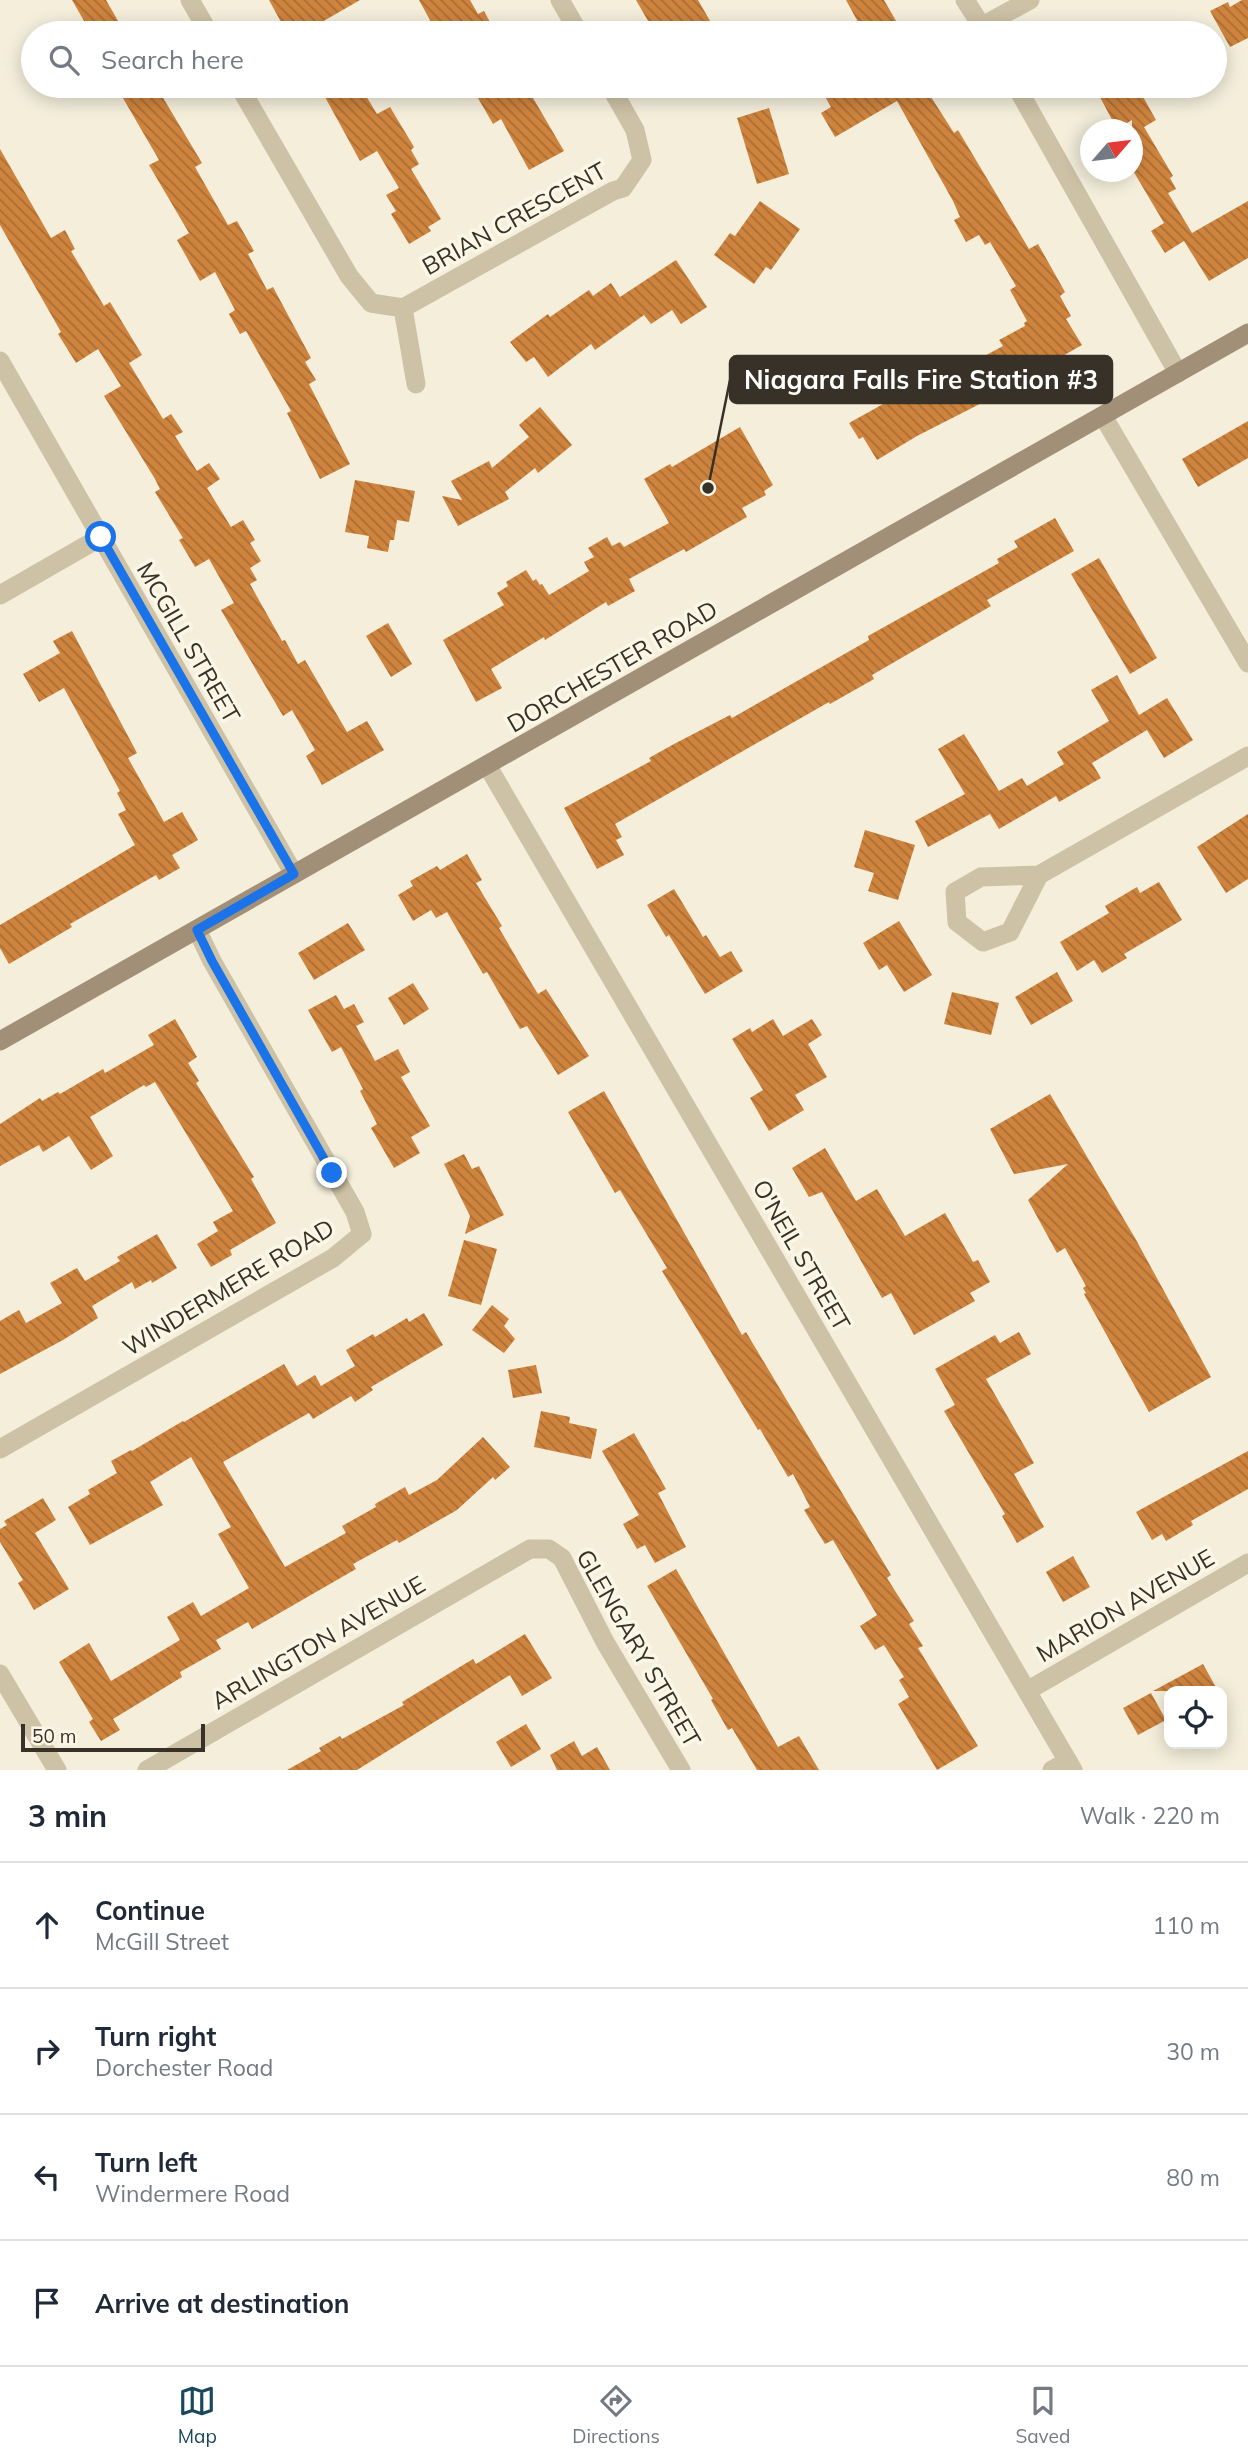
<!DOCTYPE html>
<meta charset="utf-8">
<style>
body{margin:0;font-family:Mulish,sans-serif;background:#f6f6f7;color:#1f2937}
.controls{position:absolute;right:21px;bottom:21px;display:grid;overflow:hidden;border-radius:14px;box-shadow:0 4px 18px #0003}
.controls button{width:63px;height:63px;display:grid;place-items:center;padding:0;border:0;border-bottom:2px solid #e0e1e3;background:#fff;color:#1f2937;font:35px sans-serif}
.compass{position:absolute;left:1080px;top:119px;width:63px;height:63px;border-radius:50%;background:#fff;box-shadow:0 4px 18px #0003;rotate:62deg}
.scale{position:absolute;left:21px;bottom:18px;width:184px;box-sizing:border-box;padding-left:7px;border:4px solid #383127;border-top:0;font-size:19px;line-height:24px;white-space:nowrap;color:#383127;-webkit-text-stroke:5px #fbf7e7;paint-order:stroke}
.stop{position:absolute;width:21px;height:21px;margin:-16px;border:5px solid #1a73e8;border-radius:50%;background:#fff}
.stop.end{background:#1a73e8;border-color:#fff;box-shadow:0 2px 7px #0008}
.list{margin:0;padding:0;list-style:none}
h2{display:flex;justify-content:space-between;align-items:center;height:91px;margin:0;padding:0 28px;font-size:30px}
h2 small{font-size:23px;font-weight:400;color:#747a83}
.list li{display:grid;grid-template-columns:46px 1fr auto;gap:21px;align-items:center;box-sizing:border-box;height:126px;padding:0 28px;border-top:2px solid #e0e1e3}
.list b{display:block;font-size:26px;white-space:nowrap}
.list p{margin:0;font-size:23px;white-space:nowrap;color:#747a83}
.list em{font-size:23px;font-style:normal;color:#747a83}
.icon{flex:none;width:38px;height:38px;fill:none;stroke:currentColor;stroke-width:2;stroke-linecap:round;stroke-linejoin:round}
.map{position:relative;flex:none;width:1248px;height:1770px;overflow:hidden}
.search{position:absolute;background:#fff;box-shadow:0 4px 18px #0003;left:21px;right:21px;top:21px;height:77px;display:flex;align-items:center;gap:18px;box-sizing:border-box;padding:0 24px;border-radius:38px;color:#747a83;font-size:26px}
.sheet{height:595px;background:#fff}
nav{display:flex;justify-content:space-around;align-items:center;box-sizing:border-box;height:98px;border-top:2px solid #e0e1e3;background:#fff;font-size:19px;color:#747a83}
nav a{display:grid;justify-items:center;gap:4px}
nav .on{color:#19485d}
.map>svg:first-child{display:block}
.building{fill:url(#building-back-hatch)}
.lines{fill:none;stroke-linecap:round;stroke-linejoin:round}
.minor{stroke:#cdc1a6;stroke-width:19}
.tertiary{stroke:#cdc1a6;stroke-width:19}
.secondary{stroke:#a19077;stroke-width:19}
.route{stroke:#1a73e8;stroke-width:9}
.labels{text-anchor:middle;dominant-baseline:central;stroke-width:7;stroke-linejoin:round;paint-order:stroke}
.street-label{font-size:24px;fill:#383127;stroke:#fbf7e7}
.leader{fill:none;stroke:#383127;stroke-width:2.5}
.callout-dot{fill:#383127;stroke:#fbf7e7;stroke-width:2.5}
.callout{fill:#383127;stroke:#383127;stroke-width:2.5}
.callout-label{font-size:26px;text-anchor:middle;font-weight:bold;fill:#fff}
</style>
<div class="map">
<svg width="1248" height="1770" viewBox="0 0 1248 1770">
<defs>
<pattern id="building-back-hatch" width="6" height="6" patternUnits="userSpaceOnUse" patternTransform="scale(1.75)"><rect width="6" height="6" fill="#cf843e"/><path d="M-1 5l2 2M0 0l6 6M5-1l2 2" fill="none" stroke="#a96d34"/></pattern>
</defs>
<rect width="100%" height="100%" fill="#f4eedb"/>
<!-- building -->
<g class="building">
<polygon points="72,0 106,0 125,33 91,33"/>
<polygon points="269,0 360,0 315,26 320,33 287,33"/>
<polygon points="419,0 470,0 478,14 484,11 496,33 437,33"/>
<polygon points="636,0 698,0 717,33 655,33"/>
<polygon points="846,0 884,0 903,33 864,33"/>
<polygon points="1242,0 1248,0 1248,38 1230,47 1210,11 1228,2 1230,7"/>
<polygon points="116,86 156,86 202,163 195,167 228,225 237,221 254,251 248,254 267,290 273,287 311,358 305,362 316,380 309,384 350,464 320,479 287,413 291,411 246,331 240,334 229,314 235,310 215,272 200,281 177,240 189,233 149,165 159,160"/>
<polygon points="319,86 360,86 377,114 390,107 414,147 411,150 419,164 411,169 441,219 428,227 431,231 409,244 391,214 396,211 386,195 399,188 377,151 360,161"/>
<polygon points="471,86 526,86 564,151 529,170 501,119 493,124"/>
<polygon points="819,86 924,86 954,133 958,130 1029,249 1038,244 1065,292 1060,296 1071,316 1066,319 1082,345 1022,379 1023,382 917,436 877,460 863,437 859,439 849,423 946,369 949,375 1003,346 999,340 1025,326 1024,323 1027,321 1010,290 1016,286 990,242 985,245 979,235 966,242 954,220 960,217 953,201 897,101 835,137 821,113 831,107"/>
<polygon points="1094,86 1137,86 1156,120 1144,127 1173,176 1170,178 1176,189 1168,193 1192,233 1248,201 1248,258 1209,281 1184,241 1165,253 1151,231 1164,223 1132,169 1132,120 1117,129"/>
<polygon points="769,108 789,174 757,184 737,118"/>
<polygon points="0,149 51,238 65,230 75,249 71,251 104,306 110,302 142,355 129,363 163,419 171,414 183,432 175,436 197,471 209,463 220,479 207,488 231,527 243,520 255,540 250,543 261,561 250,568 257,580 250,584 282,641 285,640 298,664 305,660 347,732 367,721 384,750 322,785 306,756 315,750 292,710 283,716 221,610 234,603 209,559 195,567 179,540 183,538 155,492 160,489 155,479 104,396 121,386 98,349 76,363 58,334 61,332 0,225"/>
<polygon points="760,201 800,229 771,270 766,267 754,284 714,255 730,233 735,236"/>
<polygon points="676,260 707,307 681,324 672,310 651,324 644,315 595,350 591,344 548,377 534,357 526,362 510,342 548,314 550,317 589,290 593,296 611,283 620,297"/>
<polygon points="540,407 572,445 538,473 535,468 505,492 509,499 458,526 442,496 462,500 451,481 489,461 492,468 529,437 519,425"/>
<polygon points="1248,421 1248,458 1198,487 1182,459"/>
<polygon points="740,427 773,485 764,491 766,495 742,508 747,517 686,552 684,549 629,579 635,591 608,606 606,602 545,640 544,637 491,669 502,688 476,702 443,640 504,605 497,593 508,586 506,582 526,570 533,581 536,579 540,585 542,584 549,595 589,571 584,562 594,557 588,548 607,537 612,546 620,542 624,547 669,523 644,479 670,464 672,467"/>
<polygon points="355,480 415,491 409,522 397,520 394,540 390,540 388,552 367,548 369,536 345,532"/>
<polygon points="1055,518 1074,551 987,600 991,606 872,675 874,679 830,704 829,702 615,824 622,837 616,840 624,855 597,869 564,808 651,761 649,758 674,744 730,715 732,718 869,640 868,636 999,563 997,559 1018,547 1014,541"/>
<polygon points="1099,558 1157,658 1130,674 1071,574"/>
<polygon points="388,623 412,664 391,677 366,636"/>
<polygon points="72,631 137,753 128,758 164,822 182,812 198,840 172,855 180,868 159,880 156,875 70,924 72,927 9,964 0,948 0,925 135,845 118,814 126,810 117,793 120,791 64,688 39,702 23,674 60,653 53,641"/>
<polygon points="1117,675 1139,715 1167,698 1193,740 1164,758 1147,730 1092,763 1101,778 1059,802 1056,796 999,829 990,814 928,847 915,821 965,794 938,749 964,734 999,791 1022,778 1027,786 1064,764 1057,752 1109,721 1091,690"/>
<polygon points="1248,814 1248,879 1226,893 1197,847"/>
<polygon points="865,830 915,845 898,900 868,891 874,873 854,867"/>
<polygon points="467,854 482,880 476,883 502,926 499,928 527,976 538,994 546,989 589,1056 558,1075 527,1026 520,1029 487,972 483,974 447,912 436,918 431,910 413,921 398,895 413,886 410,881 437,866 440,870"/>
<polygon points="1159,882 1182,920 1124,954 1127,958 1102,973 1094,960 1077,971 1060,942 1109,913 1105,906 1137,887 1140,893"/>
<polygon points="674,889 703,937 706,935 720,957 731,951 743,971 705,994 669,935 666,937 647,905"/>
<polygon points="899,921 932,975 904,992 887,965 879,970 863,943"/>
<polygon points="348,923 365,950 314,980 298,953"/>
<polygon points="1057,972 1073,1001 1031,1025 1015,997"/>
<polygon points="413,983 429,1009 404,1025 388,998"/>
<polygon points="952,992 999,1003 991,1035 944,1024"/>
<polygon points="336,995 344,1009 354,1004 364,1022 356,1026 375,1061 398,1049 410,1072 401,1077 430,1126 411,1137 420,1153 394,1168 371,1128 377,1124 360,1091 363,1089 341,1047 332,1052 308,1010"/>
<polygon points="175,1019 197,1057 188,1063 199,1081 196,1083 254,1177 251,1179 276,1223 230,1250 232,1255 211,1267 197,1244 218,1231 213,1222 233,1211 155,1082 146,1087 144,1085 90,1117 113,1156 91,1170 69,1136 43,1152 39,1145 0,1166 0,1124 40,1098 42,1101 58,1092 60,1094 103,1069 105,1073 154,1045 148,1035"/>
<polygon points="773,1019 783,1036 812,1019 822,1035 808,1044 827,1077 795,1095 804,1110 769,1131 750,1098 763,1090 732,1039 750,1028 752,1032"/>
<polygon points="604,1091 742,1335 746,1332 891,1575 887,1578 914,1621 909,1624 923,1646 918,1648 978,1746 937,1770 898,1704 909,1697 899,1680 904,1677 884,1645 875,1650 860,1626 877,1615 833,1540 825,1544 804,1510 810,1507 793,1474 788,1477 760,1429 758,1430 662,1271 667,1268 620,1190 615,1193 568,1112"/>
<polygon points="1050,1094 1135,1238 1211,1377 1149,1412 1084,1294 1086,1293 1083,1288 1086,1286 1065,1248 1057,1253 1028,1200 1068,1164 1014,1174 990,1129"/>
<polygon points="825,1148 856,1201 877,1189 905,1236 945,1213 973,1262 978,1260 990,1282 970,1293 975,1301 914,1335 891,1293 882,1298 822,1192 809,1197 792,1168"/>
<polygon points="464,1154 472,1169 479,1166 504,1215 465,1234 470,1216 444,1164"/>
<polygon points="157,1234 177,1268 152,1283 151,1280 135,1289 132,1282 92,1306 98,1318 63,1340 0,1374 0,1321 19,1310 26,1323 62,1303 50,1283 77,1268 85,1281 120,1261 117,1257"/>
<polygon points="464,1240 497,1249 481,1305 448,1296"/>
<polygon points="492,1305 509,1319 504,1326 515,1339 504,1353 472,1330"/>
<polygon points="424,1313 443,1345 371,1387 373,1390 355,1402 351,1396 313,1419 309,1413 223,1462 285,1567 346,1533 342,1526 376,1507 375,1504 405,1487 409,1495 437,1480 483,1437 510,1467 495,1480 493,1477 457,1510 399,1543 397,1540 353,1564 356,1569 252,1629 248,1622 216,1640 221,1649 180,1672 182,1677 113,1719 120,1730 101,1741 89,1722 93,1719 59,1662 89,1643 111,1681 180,1640 167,1617 193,1602 201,1616 249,1588 218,1534 231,1527 191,1457 150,1482 163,1505 90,1545 68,1507 90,1494 88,1490 117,1473 111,1461 131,1450 132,1451 183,1421 184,1422 284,1364 297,1386 315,1375 321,1386 355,1366 346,1350 373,1334 375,1337 407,1318 409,1322"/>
<polygon points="1019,1332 1031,1354 986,1379 1034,1463 1014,1474 1044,1527 1017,1543 1002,1516 1005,1514 944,1411 955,1405 935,1369 995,1335 1000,1343"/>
<polygon points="536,1365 542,1393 513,1398 508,1370"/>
<polygon points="541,1411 570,1417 569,1423 597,1429 591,1459 534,1447"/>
<polygon points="634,1433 666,1489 658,1493 686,1547 655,1563 645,1545 637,1549 623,1524 639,1515 602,1451"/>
<polygon points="1248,1451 1248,1489 1191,1521 1193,1525 1166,1541 1162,1534 1152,1540 1136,1512"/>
<polygon points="43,1498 56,1520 35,1533 69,1589 34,1610 18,1583 23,1580 0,1542 0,1529 7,1525 4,1521"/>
<polygon points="1073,1556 1090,1587 1063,1602 1046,1572"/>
<polygon points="676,1569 778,1747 799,1736 819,1770 757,1770 732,1728 728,1730 711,1700 713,1699 647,1586"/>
<polygon points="525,1634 552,1678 522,1696 510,1675 357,1770 287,1770 321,1751 319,1748 340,1736 342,1739 404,1705 402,1702 473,1659 476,1664"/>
<polygon points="1203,1664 1218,1691 1153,1691"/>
<polygon points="1151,1693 1166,1720 1138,1735 1123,1708"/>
<polygon points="526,1724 541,1749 511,1767 496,1742"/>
<polygon points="574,1741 582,1756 597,1747 610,1770 557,1770 550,1755"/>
</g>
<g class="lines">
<!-- minor -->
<g class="minor">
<polyline points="190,0 209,33"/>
<polyline points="560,0 579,33"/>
<polyline points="982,26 1030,0"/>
<polyline points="239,86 349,276 371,303 403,308 613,191 623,188 642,160 635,130 610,86"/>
<polyline points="403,308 416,384"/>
<polyline points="0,361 294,874"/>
<polyline points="1103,416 1248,663"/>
<polyline points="0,595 101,537"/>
<polyline points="1039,875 1010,932 983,942 957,922 955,892 981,877 1039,875 1248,756"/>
<polyline points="0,1449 333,1258 362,1234 355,1212 212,961 197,930"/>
<polyline points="0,1674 57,1770"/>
<polyline points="1027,1691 1248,1563"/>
<polyline points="147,1770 530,1549 549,1549 562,1558 605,1642 681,1770"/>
<polyline points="1052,1770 1068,1761"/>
</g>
<!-- tertiary -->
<g class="tertiary">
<polyline points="965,0 986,33"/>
<polyline points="1016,86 1178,373"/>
<polyline points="487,765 1073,1770"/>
</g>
<!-- secondary -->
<polyline class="secondary" points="0,1041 1248,333"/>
</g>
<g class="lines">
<!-- route -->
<polyline class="route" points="101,537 294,874 197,930 212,961 332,1173"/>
</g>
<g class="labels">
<!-- street labels -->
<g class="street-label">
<text transform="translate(514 218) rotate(-29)">BRIAN CRESCENT</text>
<text transform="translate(189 642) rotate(60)">MCGILL STREET</text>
<text transform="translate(612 666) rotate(-30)">DORCHESTER ROAD</text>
<text transform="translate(802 1255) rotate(60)">O'NEIL STREET</text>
<text transform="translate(228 1287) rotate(-31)">WINDERMERE ROAD</text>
<text transform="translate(1125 1605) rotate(-30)">MARION AVENUE</text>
<text transform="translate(318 1642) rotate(-30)">ARLINGTON AVENUE</text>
<text transform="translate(639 1648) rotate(60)">GLENGARY STREET</text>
</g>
</g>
<!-- callouts -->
<path class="leader" d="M708 488L730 380"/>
<circle class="callout-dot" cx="708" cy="488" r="7"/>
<rect class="callout" x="730" y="356" width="382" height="47" rx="7"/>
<g class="callout-label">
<text x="921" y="389">Niagara Falls Fire Station #3</text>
</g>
</svg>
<div class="controls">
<button><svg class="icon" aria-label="locate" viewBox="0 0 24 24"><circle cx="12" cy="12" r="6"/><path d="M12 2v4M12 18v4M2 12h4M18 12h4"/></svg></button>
</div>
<svg class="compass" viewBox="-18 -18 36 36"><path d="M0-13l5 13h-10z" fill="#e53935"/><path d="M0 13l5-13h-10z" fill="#747a83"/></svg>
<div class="scale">50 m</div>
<div class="stop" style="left:101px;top:537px"></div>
<div class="stop end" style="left:332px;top:1173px"></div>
<div class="search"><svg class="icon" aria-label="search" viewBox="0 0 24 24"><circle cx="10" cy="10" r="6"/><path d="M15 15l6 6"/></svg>Search here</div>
</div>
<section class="sheet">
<h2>3 min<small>Walk · 220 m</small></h2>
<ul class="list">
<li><svg class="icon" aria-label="ahead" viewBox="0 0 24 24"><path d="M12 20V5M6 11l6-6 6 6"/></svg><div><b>Continue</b><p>McGill Street</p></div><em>110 m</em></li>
<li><svg class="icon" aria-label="right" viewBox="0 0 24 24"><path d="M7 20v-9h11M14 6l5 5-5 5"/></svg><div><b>Turn right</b><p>Dorchester Road</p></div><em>30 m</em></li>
<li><svg class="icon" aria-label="left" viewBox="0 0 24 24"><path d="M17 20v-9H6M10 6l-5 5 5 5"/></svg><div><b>Turn left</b><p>Windermere Road</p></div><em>80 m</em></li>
<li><svg class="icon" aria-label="arrive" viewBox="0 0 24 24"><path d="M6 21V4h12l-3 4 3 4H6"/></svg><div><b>Arrive at destination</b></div></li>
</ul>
</section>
<nav>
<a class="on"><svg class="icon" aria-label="map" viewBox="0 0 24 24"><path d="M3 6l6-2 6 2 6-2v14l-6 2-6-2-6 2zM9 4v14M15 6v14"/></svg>Map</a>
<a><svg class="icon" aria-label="directions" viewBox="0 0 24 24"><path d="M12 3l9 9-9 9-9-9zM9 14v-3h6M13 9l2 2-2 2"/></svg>Directions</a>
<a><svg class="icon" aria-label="saved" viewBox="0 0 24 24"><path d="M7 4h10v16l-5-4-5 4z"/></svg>Saved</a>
</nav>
